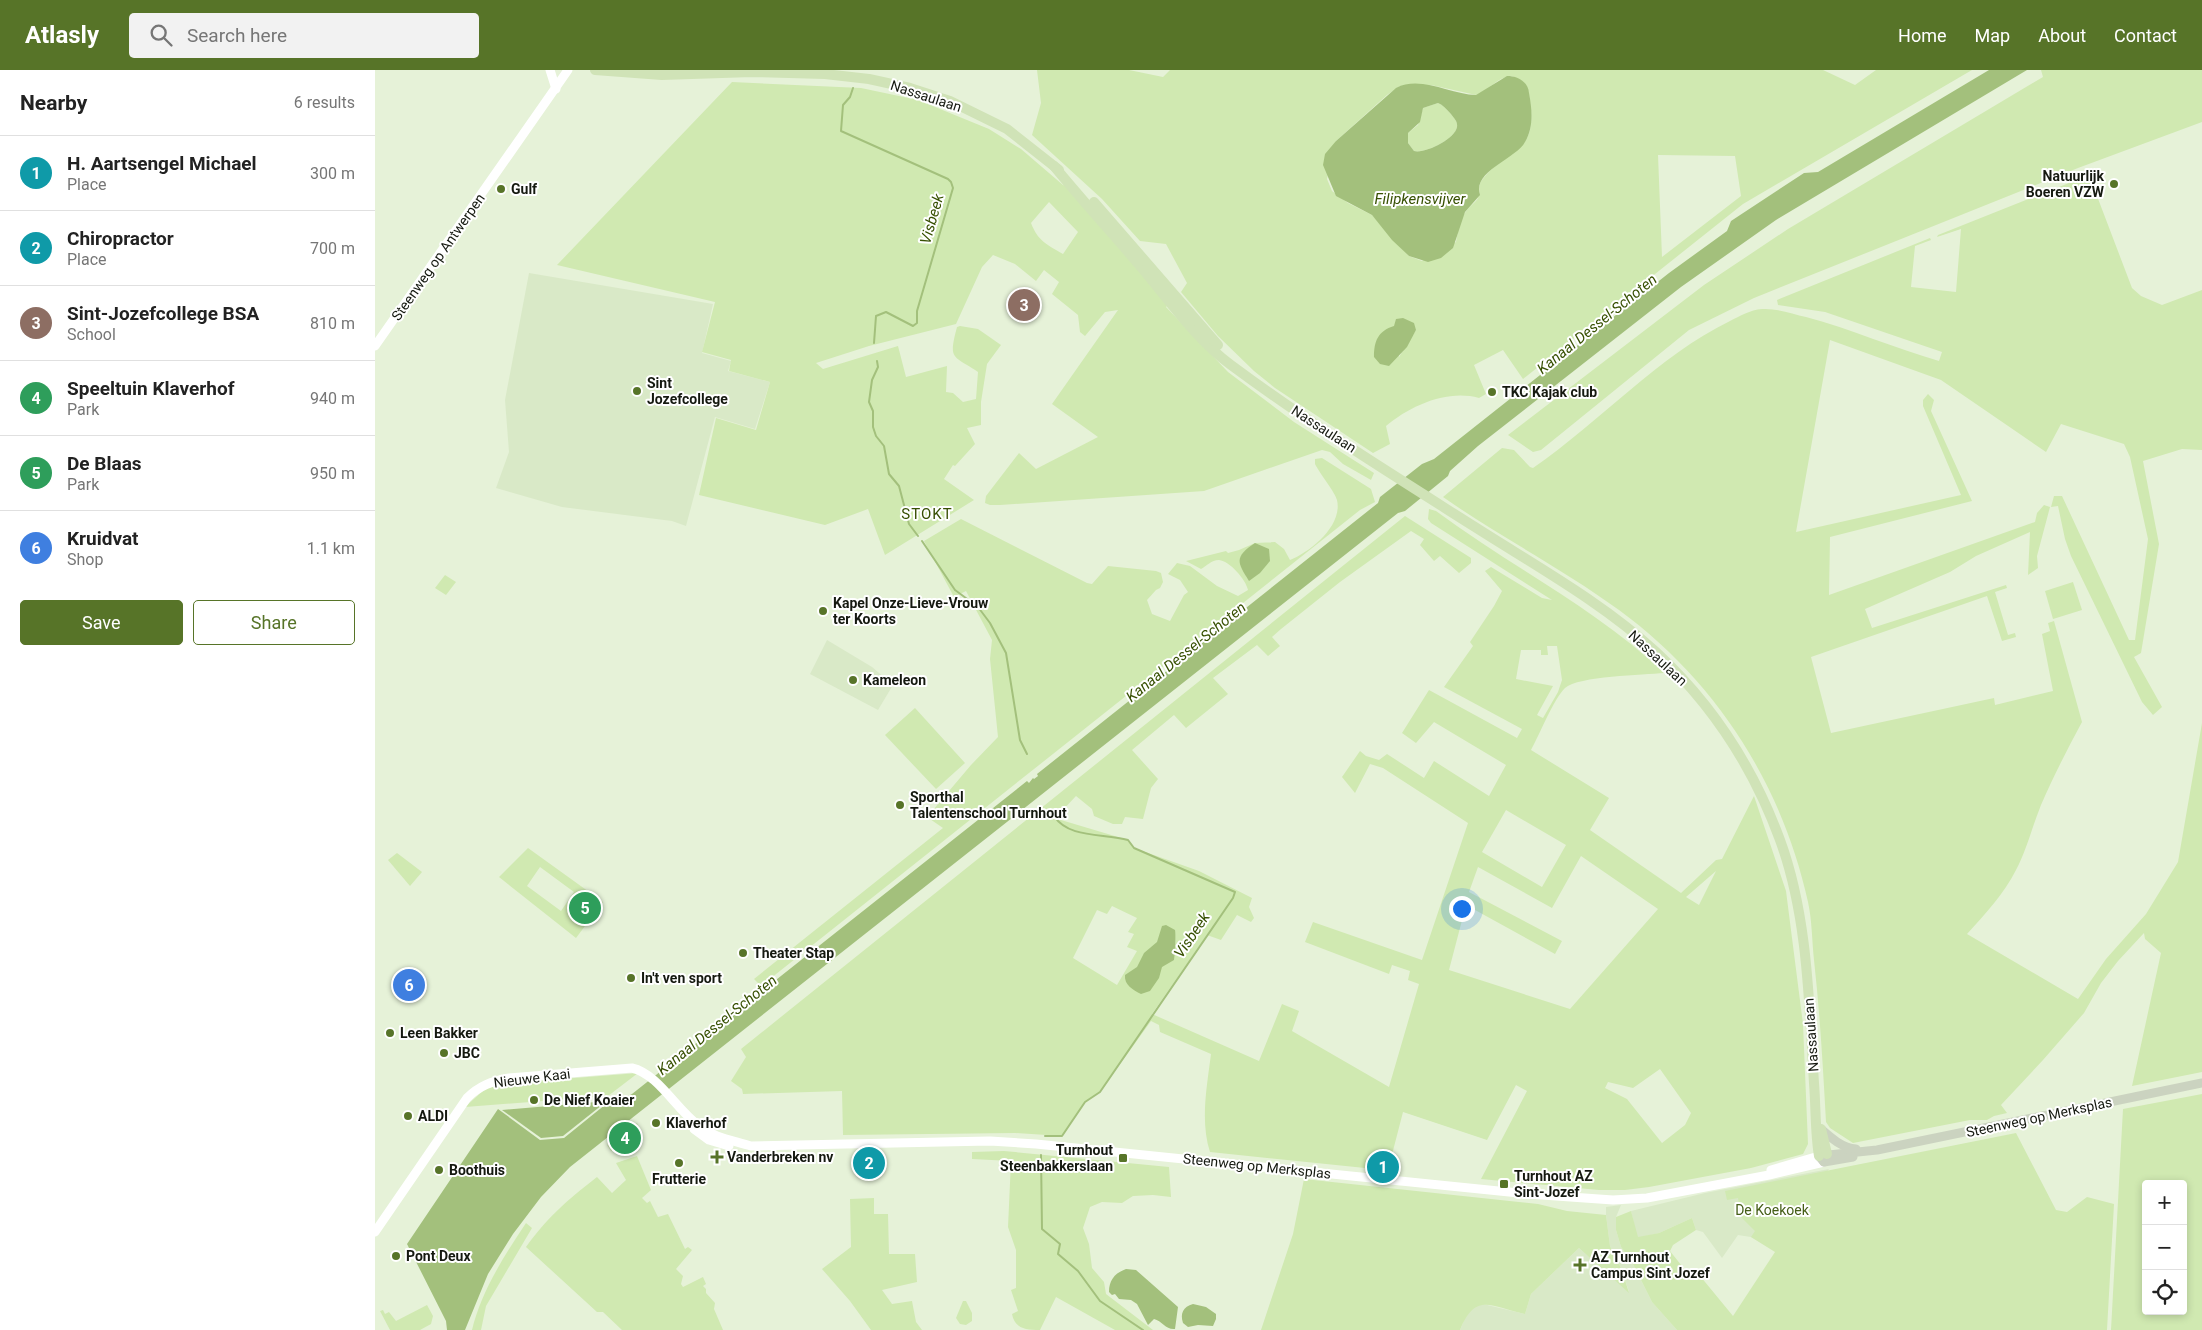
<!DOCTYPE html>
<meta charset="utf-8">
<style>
body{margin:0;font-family:Roboto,sans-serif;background:#f2f2f2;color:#222}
.controls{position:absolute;right:15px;bottom:15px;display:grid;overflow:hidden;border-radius:5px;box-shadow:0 2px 8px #0003}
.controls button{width:45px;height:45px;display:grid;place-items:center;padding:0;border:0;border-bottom:1px solid #e0e0e0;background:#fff;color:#222;font:25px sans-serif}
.you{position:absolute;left:1086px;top:838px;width:18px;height:18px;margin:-12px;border:4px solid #fff;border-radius:50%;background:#1a73e8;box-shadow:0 0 0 8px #1a73e833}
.badge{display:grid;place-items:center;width:32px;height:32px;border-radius:50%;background:#577428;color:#fff;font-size:16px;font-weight:700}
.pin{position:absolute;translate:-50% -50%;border:2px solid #fff;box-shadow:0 1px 5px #0006}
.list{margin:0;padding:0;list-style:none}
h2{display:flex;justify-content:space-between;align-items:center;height:65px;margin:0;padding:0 20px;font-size:21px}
h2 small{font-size:16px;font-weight:400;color:#767676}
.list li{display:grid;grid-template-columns:32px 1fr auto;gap:15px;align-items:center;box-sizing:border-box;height:75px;padding:0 20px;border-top:1px solid #e0e0e0}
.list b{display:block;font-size:19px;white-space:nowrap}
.list p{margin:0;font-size:16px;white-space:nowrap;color:#767676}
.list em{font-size:16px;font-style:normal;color:#767676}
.actions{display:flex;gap:10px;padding:15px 20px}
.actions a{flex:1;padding:11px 0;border:1px solid #577428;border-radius:5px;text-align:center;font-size:18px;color:#577428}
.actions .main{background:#577428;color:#fff}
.icon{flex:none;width:28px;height:28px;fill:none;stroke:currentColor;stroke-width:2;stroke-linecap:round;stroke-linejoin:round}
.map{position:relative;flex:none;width:1827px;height:1260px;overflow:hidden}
header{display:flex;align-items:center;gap:30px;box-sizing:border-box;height:70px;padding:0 25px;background:#577428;color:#fff}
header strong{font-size:24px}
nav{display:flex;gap:28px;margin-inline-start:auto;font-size:18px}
.search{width:350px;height:45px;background:#f2f2f2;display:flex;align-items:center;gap:12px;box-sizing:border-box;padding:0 18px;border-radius:5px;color:#767676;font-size:19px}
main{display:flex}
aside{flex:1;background:#fff}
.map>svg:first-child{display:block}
.built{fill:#d9e9c7}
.green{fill:#d0e9b1;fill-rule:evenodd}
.water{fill:#a3c07c;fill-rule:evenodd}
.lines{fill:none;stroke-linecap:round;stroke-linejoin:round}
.stream{stroke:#a3c07c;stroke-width:2}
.tertiary{stroke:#fff;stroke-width:9}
.secondary{stroke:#cbd3c0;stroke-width:9}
.primary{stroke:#d0e3b7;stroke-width:10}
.poi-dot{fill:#577428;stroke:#fff;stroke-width:2}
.labels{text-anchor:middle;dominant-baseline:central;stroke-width:4;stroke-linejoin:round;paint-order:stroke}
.street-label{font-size:14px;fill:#151910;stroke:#fff}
.poi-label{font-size:14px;font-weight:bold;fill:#151910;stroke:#fff;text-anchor:start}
.park-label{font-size:14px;fill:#455e17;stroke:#fff}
.water-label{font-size:15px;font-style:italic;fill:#375002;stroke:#fff}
.neighbourhood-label{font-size:15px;letter-spacing:1px;fill:#374f03;stroke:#fff}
</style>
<header>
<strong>Atlasly</strong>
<div class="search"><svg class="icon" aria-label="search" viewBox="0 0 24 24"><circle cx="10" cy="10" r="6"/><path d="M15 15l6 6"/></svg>Search here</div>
<nav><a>Home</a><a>Map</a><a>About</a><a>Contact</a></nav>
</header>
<main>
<aside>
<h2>Nearby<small>6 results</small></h2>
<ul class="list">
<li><span class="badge" style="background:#0f9aa8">1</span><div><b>H. Aartsengel Michael</b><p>Place</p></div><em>300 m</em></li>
<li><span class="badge" style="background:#0f9aa8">2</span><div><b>Chiropractor</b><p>Place</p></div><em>700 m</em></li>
<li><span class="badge" style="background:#8d6e63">3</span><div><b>Sint-Jozefcollege BSA</b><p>School</p></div><em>810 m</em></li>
<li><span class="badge" style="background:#2e9e5b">4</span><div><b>Speeltuin Klaverhof</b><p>Park</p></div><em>940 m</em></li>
<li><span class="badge" style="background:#2e9e5b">5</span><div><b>De Blaas</b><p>Park</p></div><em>950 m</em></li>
<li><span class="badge" style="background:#3f7fe0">6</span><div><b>Kruidvat</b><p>Shop</p></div><em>1.1 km</em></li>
</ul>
<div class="actions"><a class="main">Save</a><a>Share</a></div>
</aside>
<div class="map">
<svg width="1827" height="1260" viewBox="0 0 1827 1260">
<rect width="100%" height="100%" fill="#e6f2d8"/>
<!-- built -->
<g class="built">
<polygon points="154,203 338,234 327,283 356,291 353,301 395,312 380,359 340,347 311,456 297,451 187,437 121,418 134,382 130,330"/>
<polygon points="452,570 497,597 518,615 503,640 435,604"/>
<polygon points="1454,1099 1400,1181 1376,1167 1363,1165 1347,1188 1328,1162 1321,1160 1317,1148 1284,1163 1262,1168 1256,1141 1330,1123"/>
<polygon points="1246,1135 1241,1147 1241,1160 1246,1177 1256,1190 1277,1232 1302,1260 1085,1260 1091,1246 1098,1237 1108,1234 1150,1244 1156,1224 1204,1178 1254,1222 1247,1200 1235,1176 1231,1145 1231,1137"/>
</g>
<!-- green -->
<g class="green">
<path d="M662 0H754L788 7 795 0H1448L1480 15 1501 0H1597L1368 134 1148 309 1128 280 1099 295 1111 324 1104 328C1072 319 1035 336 1011 356L1015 374 998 383 900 318 879 301 843 266 806 222 812 213 791 174 765 171 727 129 657 65 666 33ZM1136 6C1151 11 1153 16 1155 31 1163 86 1132 77 1107 110 1102 116 1106 122 1103 128 1101 132 1095 136 1092 140 1085 148 1083 161 1081 172L1047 191 1034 186 997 145 973 133 957 121 952 109 961 71 1012 25 1025 16 1056 15 1101 25C1115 20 1121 8 1136 6ZM1283 85 1360 86 1366 126 1287 187ZM1019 256 1041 260 1024 287Z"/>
<polygon points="1666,0 1827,0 1827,52 1703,98 1379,228 1314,260 1166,380 1158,382 1133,365 1329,215 1413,159 1668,7"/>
<path d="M357 12 486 18 543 30 614 59 646 79 688 115 695 117 794 234 791 237 853 302 919 352 999 403 996 410 968 394 955 382 947 380 829 421 625 435H615L610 433 611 426 644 383 661 399 723 367 677 334 743 240 730 242 710 266 705 262 703 245 677 224 684 212 669 200 661 211 640 194 618 185 607 197 581 254 494 276 441 293 448 299 523 276 531 307 572 296 571 322 578 323 588 332 601 329 603 302C578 285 573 291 582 257L585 256 603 259 626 275 612 294 606 332V355L592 358 600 374 580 396 578 395 569 409 599 430 510 485 493 439 450 455 324 425 341 348 381 360 395 312 354 301 356 290 327 282 340 232 182 195ZM674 132 703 162 688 184C671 174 663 171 656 153Z"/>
<path d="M1063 33C1068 35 1071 39 1075 43 1078 47 1083 51 1082 57 1080 69 1050 84 1039 81L1033 73V63L1043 55 1048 38Z"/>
<path d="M1714 105 1757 218 1766 226 1787 235 1827 220V380L1807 379 1768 391 1784 474 1766 583 1759 587 1787 637 1778 645 1767 632 1696 486 1690 469 1683 436 1676 437 1679 426H1687L1754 570H1760L1773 469 1755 387 1749 374 1686 354 1671 382 1566 310 1455 270 1421 462 1586 425 1548 336V330L1553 324 1559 330 1556 341 1597 431 1455 467 1454 525 1660 452 1662 443 1669 435 1675 437 1662 486 1663 498 1653 505 1655 462 1601 486 1575 502 1490 539 1497 558 1631 515 1632 518 1620 522 1633 565 1640 563 1641 567 1627 571 1612 526 1436 587 1456 663 1619 628 1620 635 1678 621 1667 564 1675 561 1673 553 1679 551 1707 652C1692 680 1678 707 1666 735 1657 757 1652 779 1641 800 1629 824 1610 844 1592 864L1703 929 1731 889 1771 844 1803 792 1827 653V1002L1757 1016 1786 883 1770 869 1769 863 1743 891 1726 913 1709 943 1668 990 1626 1035 1632 1043 1619 1046 1612 1050H1595L1478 1073 1455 1058 1451 1052C1448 998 1445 944 1439 890 1437 871 1437 850 1433 832 1407 714 1341 611 1244 540 1188 499 1125 467 1068 427L1127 378 1139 380 1155 397 1158 398C1225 352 1283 286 1355 251 1365 246 1375 240 1387 239 1401 238 1417 244 1431 247 1476 259 1519 278 1564 291L1567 282 1450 242 1403 235 1402 230 1555 168 1556 170 1540 176 1536 217 1581 222 1586 159 1562 167 1563 165Z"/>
<path d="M947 388 996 419 1000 432 985 440 386 916 379 909 568 758 552 747 596 695 623 667 615 589 617 570 591 521 579 527 549 471 586 449 712 513 717 514 733 496 781 501 786 503 788 512 785 518 781 520 772 530 777 544 795 551 809 525 813 522 805 510 793 504 802 493 815 496 842 516 863 526 873 520C871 510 855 491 844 490 836 490 832 496 826 499L811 491 851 481 853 483 864 480 880 473 900 472 909 479 915 490C935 482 968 456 962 430 960 422 945 404 940 394V389Z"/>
<path d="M1054 439 1061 441C1136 497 1221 538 1289 603 1269 605 1203 606 1190 618 1178 630 1165 664 1156 680L1234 728 1215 760 1306 823 1341 790 1347 789 1379 726 1411 821 1428 954 1433 1074 1428 1084 1376 1098 1274 1117 1250 1120H1224L1106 1109 1152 1021 1141 1015 1112 1070 1028 1042 1013 1100H1009L1010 1095H1007L1006 1099 990 1098 835 1082C825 1051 832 1016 836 984L785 962 784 955 776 951 725 1022 710 1032 687 1066 640 1063 468 1065 467 1021 368 1024 367 1019 356 1011 371 987 366 979 1030 446 1096 488V493L1084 503 1065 486 1059 491 1045 475 1049 469 1036 461 965 512 906 559 897 567 905 576 893 586 882 575 838 608 853 624 811 658 799 645 757 680 783 709 776 718 768 749 750 747 747 754H738L719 746 717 739 701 726 686 742V750L753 770 759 778 824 801 877 828 874 837 879 848 876 852 862 845 846 870 832 865 777 944 884 991 907 934 924 941 917 961 1014 1017 1044 914 1033 910 1035 901 1017 895 1014 904 930 872 938 852 1047 890 1093 753 1008 698 995 694 980 723 967 707 985 681 991 686 1004 690 1012 684 1049 708 1059 691 1114 726 1131 695 1059 652 1041 673 1027 663 1054 620 1142 668 1147 659 1069 617 1098 576 1095 572 1119 536 1127 521 1110 501 1116 497 1167 528 1177 530 1056 453 1053 449ZM1172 576H1182L1187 610 1183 622 1168 648 1162 645 1178 616 1141 609 1146 580H1166V585H1173ZM1131 740 1191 775 1167 817 1107 782ZM1206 786 1283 839 1195 939 1074 900 1091 835 1180 884 1187 871 1094 822 1103 797 1177 838ZM1341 801 1324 835 1311 827ZM737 836 762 848 753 862 759 864 752 877 762 881 742 915 698 888 722 840 732 844ZM1285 999 1316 1043 1310 1055 1287 1073 1252 1029 1230 1018 1233 1012 1258 1018Z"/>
<polygon points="70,505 81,512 71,525 60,518"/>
<polygon points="1698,512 1707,540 1678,549 1670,521"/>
<polygon points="540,638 590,693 561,719 510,665"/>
<path d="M153 778 228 832 201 868 124 807ZM165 797 199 822 186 841 152 816Z"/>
<polygon points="22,783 47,802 35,816 13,790"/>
<polygon points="263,1003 233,1026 90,1037 110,1019 125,1014"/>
<path d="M1827 1024V1260H1736L1748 1039ZM1771 1114H1808V1241H1771Z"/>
<polygon points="262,1053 265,1060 257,1065 262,1077 250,1081 247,1076 236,1081 232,1075"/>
<polygon points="1641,1063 1681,1140 1692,1142 1712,1127 1739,1134 1732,1260 1302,1260 1277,1232 1256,1190 1246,1177 1241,1160 1241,1147 1256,1141 1263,1167 1284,1163 1317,1148 1321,1160 1298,1175 1295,1181 1314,1205 1321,1201 1358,1246 1400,1182 1376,1167 1380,1161 1366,1147 1363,1128 1352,1130 1350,1121"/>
<path d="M629 1081 794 1097 796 1127 778 1125 758 1126 747 1133 727 1132 715 1137 708 1158 714 1174 717 1198 729 1212 731 1224 778 1260H740L681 1227 665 1260C651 1260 640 1259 637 1244L643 1241 636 1220 641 1218V1180L633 1157 636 1091 597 1089V1082Z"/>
<path d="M262 1086 276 1120 267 1128 272 1133 275 1131 283 1147 293 1144 310 1179 313 1177 317 1180 301 1199 308 1206 306 1214 308 1217 328 1207 331 1214 328 1216 331 1219V1223L340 1233 339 1239 348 1260H247L228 1242H222L151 1177C174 1146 191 1131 222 1107L237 1123 251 1110 241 1093Z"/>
<path d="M929 1109 1163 1134 1192 1141 1231 1145 1235 1176 1247 1200 1254 1223 1204 1178 1156 1224 1150 1244C1116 1237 1101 1221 1085 1260H886L918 1164Z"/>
<polygon points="499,1128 499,1144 513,1144 514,1184 540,1184 542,1212 507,1220 517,1234 537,1231 541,1252 547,1260 496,1260 475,1231 447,1199 476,1177 475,1129"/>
<path d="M151 1153 157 1158 111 1236 106 1260H97C106 1222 129 1186 151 1153Z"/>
<polygon points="588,1231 591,1231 597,1243 597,1251 591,1255 585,1254 581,1248"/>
<polygon points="52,1235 58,1246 56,1254 45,1260 15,1260 5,1241 8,1240 10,1244 14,1242 21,1251"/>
</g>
<!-- water -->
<g class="water">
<polygon points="1614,0 1652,0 1401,150 1306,217 1103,376 1075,401 1073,406 1030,441 1023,443 195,1097 166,1127 138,1164 113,1204 90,1260 72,1260 71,1251 32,1174 123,1039 165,1070 189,1068 236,1030 247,1029 257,1024 652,711 654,713 658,708 659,709 663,706 662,704 1003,433 1005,427 1047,394 1059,389 1294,203 1352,161 1356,151 1429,103 1443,102"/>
<path d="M1132 6C1142 6 1153 11 1154 23 1157 39 1159 57 1150 72 1141 89 1097 101 1105 125L1090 142 1078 178 1066 188 1053 192 1034 186 1017 170 997 145 961 126 948 95 950 84 961 71 1021 18C1046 5 1076 25 1101 25ZM1063 33C1068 35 1071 39 1075 43 1078 47 1083 51 1082 57 1080 69 1050 84 1039 81L1033 73V63L1045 52 1048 38Z"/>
<path d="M1028 248 1039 253 1041 260 1032 277 1014 296 1005 294 999 287C999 271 1003 261 1019 256L1021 249Z"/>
<path d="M880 473 894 479 895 491 885 503 874 511C862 492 859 487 880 473Z"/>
<path d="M791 855 800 860C801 864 800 886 799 890L787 897 784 908 775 921 766 924C758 920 749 915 750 905L762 897 769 883 782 872 787 856Z"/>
<polygon points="221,1032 227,1035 188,1066 166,1068 127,1040"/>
<path d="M751 1199 761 1200 803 1237 800 1259C791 1260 787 1251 779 1249L773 1255 762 1234 756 1230 744 1229 740 1224 737 1225 734 1222C734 1210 740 1203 751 1199Z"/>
<path d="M818 1234 831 1237 841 1244V1249L838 1256 823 1255 813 1257 808 1253C805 1243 808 1237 818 1234Z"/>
</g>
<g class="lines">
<!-- stream -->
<g class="stream">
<polyline points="478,18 475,27 468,35 466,61 573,109 576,112 578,118 542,241 542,253 538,256 511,242 501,246 499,273"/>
<polyline points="502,291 503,297 497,310 494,332 498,341 498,357 501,366 509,376 514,404 524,416 534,454 543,466"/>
<polyline points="547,471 580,520 603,537 615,553 631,583 645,670 652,684"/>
<path d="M670 1066H687L710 1032 725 1022 858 828 860 822 759 778 753 770C729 763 694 769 679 746"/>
<polyline points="666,1085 667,1159 685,1174 683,1184 703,1201 725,1231 768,1260"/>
</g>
<!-- tertiary -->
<g class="tertiary">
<polyline points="175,0 181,19"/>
<polyline points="0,276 193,0"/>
<polyline points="319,1059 334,1070 354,1076"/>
<polyline points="1396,1100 1444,1086"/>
<path d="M0 1162 92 1028C104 1016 117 1011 134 1008L257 998C283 1004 301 1039 323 1055 339 1068 357 1070 376 1076L615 1071 661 1074 1153 1124 1238 1130 1272 1128 1394 1105 1449 1092"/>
</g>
<!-- secondary -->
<g class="secondary">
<path d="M1446 1059C1455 1067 1467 1078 1481 1079"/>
<polyline points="1449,1092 1444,1086 1502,1080 1827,1013"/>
<polyline points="1449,1092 1478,1087"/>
</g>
<!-- primary -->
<g class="primary">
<polyline points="220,0 287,5 377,2 450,4 494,9 535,18 575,31 632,59 684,100"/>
<path d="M679 96C707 130 737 163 766 197 794 230 821 269 856 295 934 353 1018 405 1100 457 1161 496 1228 533 1281 582 1337 634 1379 699 1405 770 1433 846 1434 933 1439 1013 1441 1038 1440 1062 1444 1086"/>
<polyline points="719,132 843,275"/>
<polyline points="1446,1059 1452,1084"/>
</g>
</g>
<!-- markers -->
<g class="poi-dot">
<circle cx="1739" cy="114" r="5"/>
<circle cx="126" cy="119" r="5"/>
<circle cx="262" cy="321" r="5"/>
<circle cx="1117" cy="322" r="5"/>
<circle cx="448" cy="541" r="5"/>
<circle cx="478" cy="610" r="5"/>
<circle cx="525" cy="735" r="5"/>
<circle cx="368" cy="883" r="5"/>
<circle cx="256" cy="908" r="5"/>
<circle cx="15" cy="963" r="5"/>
<circle cx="69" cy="983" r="5"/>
<circle cx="159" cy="1030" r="5"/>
<circle cx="33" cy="1046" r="5"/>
<circle cx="281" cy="1053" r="5"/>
<path d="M339.5 1079.5h5v5h5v5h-5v5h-5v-5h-5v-5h5z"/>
<rect x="743" y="1083" width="10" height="10" rx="2.5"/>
<circle cx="304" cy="1093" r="5"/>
<circle cx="64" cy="1100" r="5"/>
<rect x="1124" y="1109" width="10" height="10" rx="2.5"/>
<circle cx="21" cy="1186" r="5"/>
<path d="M1202.5 1187.5h5v5h5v5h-5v5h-5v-5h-5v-5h5z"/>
</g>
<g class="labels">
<!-- street labels -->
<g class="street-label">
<text transform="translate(551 26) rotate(18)">Nassaulaan</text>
<text transform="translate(63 187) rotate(-55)">Steenweg op Antwerpen</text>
<text transform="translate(949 359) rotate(33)">Nassaulaan</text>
<text transform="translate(1283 588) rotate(43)">Nassaulaan</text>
<text transform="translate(1436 965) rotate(-94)">Nassaulaan</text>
<text transform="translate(157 1008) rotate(-7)">Nieuwe Kaai</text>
<text transform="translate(1664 1047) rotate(-12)">Steenweg op Merksplas</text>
<text transform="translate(882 1096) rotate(6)">Steenweg op Merksplas</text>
</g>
<!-- poi labels -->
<g class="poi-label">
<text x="1729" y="106" text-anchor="end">Natuurlijk<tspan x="1729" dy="16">Boeren VZW</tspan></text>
<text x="136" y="119">Gulf</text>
<text x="272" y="313">Sint<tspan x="272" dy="16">Jozefcollege</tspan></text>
<text x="1127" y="322">TKC Kajak club</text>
<text x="458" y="533">Kapel Onze-Lieve-Vrouw<tspan x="458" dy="16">ter Koorts</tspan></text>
<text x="488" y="610">Kameleon</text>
<text x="535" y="727">Sporthal<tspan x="535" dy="16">Talentenschool Turnhout</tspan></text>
<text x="378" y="883">Theater Stap</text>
<text x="266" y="908">In't ven sport</text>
<text x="25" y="963">Leen Bakker</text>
<text x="79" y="983">JBC</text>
<text x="169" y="1030">De Nief Koaier</text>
<text x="43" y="1046">ALDI</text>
<text x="291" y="1053">Klaverhof</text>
<text x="738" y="1080" text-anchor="end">Turnhout<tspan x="738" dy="16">Steenbakkerslaan</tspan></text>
<text x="352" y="1087">Vanderbreken nv</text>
<text x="74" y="1100">Boothuis</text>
<text x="1139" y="1106">Turnhout AZ<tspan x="1139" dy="16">Sint-Jozef</tspan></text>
<text x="304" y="1109" text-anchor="middle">Frutterie</text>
<text x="31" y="1186">Pont Deux</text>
<text x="1216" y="1187">AZ Turnhout<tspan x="1216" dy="16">Campus Sint Jozef</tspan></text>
</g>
<!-- park labels -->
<g class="park-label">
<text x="1397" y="1140">De Koekoek</text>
</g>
<!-- water labels -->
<g class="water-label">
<text x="1045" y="129">Filipkensvijver</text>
<text transform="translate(557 149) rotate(-74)">Visbeek</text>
<text transform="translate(1222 254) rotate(-39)">Kanaal Dessel-Schoten</text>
<text transform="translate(811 582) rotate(-39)">Kanaal Dessel-Schoten</text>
<text transform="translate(817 865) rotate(-56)">Visbeek</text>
<text transform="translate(342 955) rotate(-39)">Kanaal Dessel-Schoten</text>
</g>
<!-- neighbourhood labels -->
<g class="neighbourhood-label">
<text x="552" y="444">STOKT</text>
</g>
</g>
</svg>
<div class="controls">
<button>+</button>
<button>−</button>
<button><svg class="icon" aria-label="locate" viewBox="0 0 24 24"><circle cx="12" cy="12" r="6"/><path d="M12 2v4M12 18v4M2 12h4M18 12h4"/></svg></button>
</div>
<div class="you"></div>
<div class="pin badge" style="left:1008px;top:1097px;background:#0f9aa8">1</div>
<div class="pin badge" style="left:494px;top:1093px;background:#0f9aa8">2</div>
<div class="pin badge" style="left:649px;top:235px;background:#8d6e63">3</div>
<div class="pin badge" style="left:250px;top:1068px;background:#2e9e5b">4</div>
<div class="pin badge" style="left:210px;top:838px;background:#2e9e5b">5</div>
<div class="pin badge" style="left:34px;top:915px;background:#3f7fe0">6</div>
</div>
</main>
